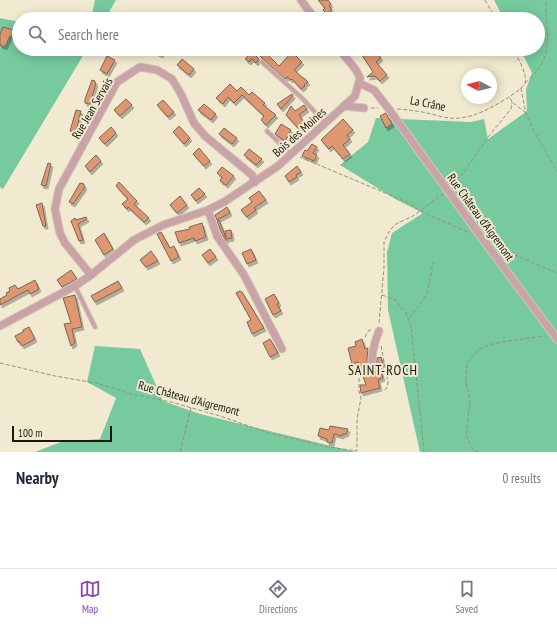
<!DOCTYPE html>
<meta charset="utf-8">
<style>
body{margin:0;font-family:"PT Sans Narrow",sans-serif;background:#f6f6f7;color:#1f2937}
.compass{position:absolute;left:461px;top:68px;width:36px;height:36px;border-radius:50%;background:#fff;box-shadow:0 2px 10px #0003;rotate:277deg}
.scale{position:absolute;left:12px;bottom:10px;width:100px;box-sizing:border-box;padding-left:4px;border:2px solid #1a170e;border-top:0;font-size:11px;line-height:14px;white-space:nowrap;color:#1a170e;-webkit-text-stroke:3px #f1ead0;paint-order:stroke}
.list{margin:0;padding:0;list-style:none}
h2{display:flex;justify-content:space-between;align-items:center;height:52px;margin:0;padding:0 16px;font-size:17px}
h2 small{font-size:13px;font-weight:400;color:#747a83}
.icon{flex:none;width:22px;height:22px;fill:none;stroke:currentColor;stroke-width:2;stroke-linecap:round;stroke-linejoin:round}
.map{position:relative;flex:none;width:557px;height:452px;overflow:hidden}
.search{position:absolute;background:#fff;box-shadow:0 2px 10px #0003;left:12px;right:12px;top:12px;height:44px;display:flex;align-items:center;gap:10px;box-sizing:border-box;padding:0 14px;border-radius:22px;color:#747a83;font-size:15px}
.sheet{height:116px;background:#fff}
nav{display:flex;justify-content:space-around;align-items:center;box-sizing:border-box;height:56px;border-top:1px solid #e0e1e3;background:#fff;font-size:11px;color:#747a83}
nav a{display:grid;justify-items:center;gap:2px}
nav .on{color:#8745ba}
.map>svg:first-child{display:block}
.forest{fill:#77c99e}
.building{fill:#de976f;stroke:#7a6458;filter:url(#shadow)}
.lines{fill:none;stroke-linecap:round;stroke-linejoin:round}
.service-casing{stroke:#cfc8b1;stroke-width:5.5}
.minor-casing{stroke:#cfc8b1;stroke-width:9}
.path{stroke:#96917e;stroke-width:1;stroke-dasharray:4 2;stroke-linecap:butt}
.service{stroke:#caa3a9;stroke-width:3.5}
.minor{stroke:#caa3a9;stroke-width:7}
.labels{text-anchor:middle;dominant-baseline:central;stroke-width:4;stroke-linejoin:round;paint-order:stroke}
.street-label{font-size:12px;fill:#1a170e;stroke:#f1ead0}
.quarter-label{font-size:14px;letter-spacing:1px;fill:#1a170e;stroke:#f1ead0}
</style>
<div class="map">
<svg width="557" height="452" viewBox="0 0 557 452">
<defs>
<filter id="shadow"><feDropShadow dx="2" dy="3" stdDeviation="0" flood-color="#0004"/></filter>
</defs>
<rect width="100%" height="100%" fill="#f1ead0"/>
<!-- forest -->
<g class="forest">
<polygon points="95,0 116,0 105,19 91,19"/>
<polygon points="494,0 557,0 557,452 420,452 388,310 387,252 392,233 423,213 397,200 340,165 368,142 376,118 471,122 484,119 488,139 527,111 526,89 532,73 520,49 538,49 538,19 504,19"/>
<polygon points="0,18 19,22 19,49 87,49 3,189 0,187"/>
<polygon points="95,346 140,349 163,401 200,414 356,452 35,452 61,442 100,439 116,398 87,382"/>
</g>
<!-- building -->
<g class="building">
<polygon points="318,0 328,0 331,4 329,6 332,10 327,14 323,10 325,8"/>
<polygon points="340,12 345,19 332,19"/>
<polygon points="3,27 14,30 11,37 10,36 5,47 0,45 0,34"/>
<polygon points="148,49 164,49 161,55"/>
<polygon points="358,49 374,49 381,58 376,62 387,75 380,81 375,76 367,77 373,72"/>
<polygon points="264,51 279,66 292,52 302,62 294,70 303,78 304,78 308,82 304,85 305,86 301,89 292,79 291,80 287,77 285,79 260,56"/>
<polygon points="252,52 259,59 256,63 252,59 249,62 245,59"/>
<polygon points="107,56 115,60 107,74 100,70"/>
<polygon points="182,59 194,69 189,75 177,65"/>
<polygon points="92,80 95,81 95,83 96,83 90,104 85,103 85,99"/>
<polygon points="230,84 237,91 241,87 249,95 252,92 265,103 263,105 276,115 266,125 261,120 264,116 242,95 234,103 228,97 223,104 216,98"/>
<polygon points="292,94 293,96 281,109 277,104"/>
<polygon points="126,99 132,105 120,116 114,110"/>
<polygon points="163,100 174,112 168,117 157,105"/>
<polygon points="204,104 216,114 211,120 198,110"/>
<polygon points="304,105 307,109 299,115 307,126 301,131 286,115 291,106 295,111"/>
<polygon points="76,110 81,111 76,132 70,131"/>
<polygon points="386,113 392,124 386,128 380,116"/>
<polygon points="343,119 353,130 347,135 350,139 343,145 350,154 343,159 332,146 329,149 321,140"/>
<polygon points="281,124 291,130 285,141 275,134"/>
<polygon points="179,126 190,138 184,144 173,132"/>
<polygon points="111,127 116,133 105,144 99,138"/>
<polygon points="224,128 237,138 232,144 219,134"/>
<polygon points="312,144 317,147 313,153 317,155 314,161 302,156 305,150 307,151"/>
<polygon points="199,148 210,161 204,166 193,154"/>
<polygon points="249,149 262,159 256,165 244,155"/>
<polygon points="96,155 101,161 90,172 85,166"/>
<polygon points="48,163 51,164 46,186 41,185"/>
<polygon points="297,166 301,172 296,175 297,177 289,182 285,176"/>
<polygon points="222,167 234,176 226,185 220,181 222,177 217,173"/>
<polygon points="119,182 137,201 134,204 149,218 144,222 128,207 127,209 122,204 128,199 116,186"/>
<polygon points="80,183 84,184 84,186 85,187 73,204 69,202"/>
<polygon points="199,188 205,194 196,201 191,195"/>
<polygon points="259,191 266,200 254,208 256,210 247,217 241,210 252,202 249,198"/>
<polygon points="180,196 187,205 177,213 170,205"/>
<polygon points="42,203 46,226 43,226 36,205"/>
<polygon points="227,207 230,213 217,220 215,215"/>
<polygon points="86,217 87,219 78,224 83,240 79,241 71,221 75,218 76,220"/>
<polygon points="219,220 226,238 225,231 231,230 232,238 226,239 226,241 222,234 217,221"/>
<polygon points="202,223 206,237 195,241 194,238 179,243 175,232 190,229 189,227"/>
<polygon points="161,232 170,248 174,246 179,257 171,261 157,234"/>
<polygon points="104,233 113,249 104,255 95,240"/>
<polygon points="210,249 216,257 208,263 202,255"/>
<polygon points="251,249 256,260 247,264 242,253"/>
<polygon points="151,251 158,261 146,267 140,260"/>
<polygon points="71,270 77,279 62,287 57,280"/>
<polygon points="35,280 39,289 30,294 28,290 0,305 0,299 7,295 6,293 10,291 9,288 15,285 18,289"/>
<polygon points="118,281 122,288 95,302 91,296"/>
<polygon points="240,291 242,292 264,328 252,334 247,322 251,320 236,293"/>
<polygon points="274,294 279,303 277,304 281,311 273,315 265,299"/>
<polygon points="75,295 82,327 72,329 75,343 71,346 64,324 71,323 63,298"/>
<polygon points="29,327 35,339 22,346 20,342 18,342 15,336 23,332 23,330"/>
<polygon points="270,339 278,353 270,357 263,343"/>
<polygon points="362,339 365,349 368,348 367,359 368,371 372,374 376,372 377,358 381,357 383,364 379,366 383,378 378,380 380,388 361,393 360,385 366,385 358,362 352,364 348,348 356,346 355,342"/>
<polygon points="330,426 348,429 346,434 343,434 342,436 334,434 332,443 327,442 327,439 318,436 320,428 329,430"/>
</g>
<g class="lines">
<defs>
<g id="service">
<polyline points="262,62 303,99 325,123"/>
<polyline points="267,131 291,154"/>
<polyline points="75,286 95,327"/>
</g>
<g id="minor">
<polyline points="301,0 315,19"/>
<polyline points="359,83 374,90 388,108 482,238 557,339"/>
<polyline points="344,106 364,108"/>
<polyline points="208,210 217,236 244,275 282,349"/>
<polyline points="91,275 65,243 60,233 55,209 59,189 117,82 140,67 157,70 172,79 181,94 194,123 205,136 252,175 255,182"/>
<polyline points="0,326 75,286 91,275 134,240 163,225 208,210 224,202 278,166 355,96 360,78 356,70 339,49"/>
<path d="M372 369C371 356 374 343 379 331"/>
</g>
</defs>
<!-- service casing -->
<use href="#service" class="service-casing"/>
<!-- minor casing -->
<use href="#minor" class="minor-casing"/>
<!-- path -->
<g class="path">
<polyline points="485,0 496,19"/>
<path d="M525 83C557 56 545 36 546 0"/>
<polyline points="521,88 526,114 535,133 557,171"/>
<polyline points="510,98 512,102 526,113"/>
<polyline points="371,108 378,108"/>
<path d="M397 109C409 110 420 111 431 114 437 115 443 118 449 118 458 119 470 117 479 113 488 110 521 92 525 83 528 74 517 57 513 49"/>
<polyline points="300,157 409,203 420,211 470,233"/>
<polyline points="452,185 465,171 488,137 511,109 512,102"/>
<polyline points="498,247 508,252 557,273"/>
<polyline points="382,295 395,300 406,313 411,326 424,452"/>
<polyline points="409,318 422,302 428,291 433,262"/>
<polyline points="379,323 384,268 384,242 390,230 396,224 413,216 443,194"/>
<polyline points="365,337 369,330 372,330"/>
<polyline points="381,346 388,382 387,388 383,391"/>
<polyline points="0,363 55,376 95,383 117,389 127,393 171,402 220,416 269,433 328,447 357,451 357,419 361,398 359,391 359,373 365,371"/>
<polyline points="180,452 191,408"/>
<polyline points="479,452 473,450 466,435 470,401 466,382 467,363 478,350 492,344 514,340 545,336"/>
</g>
<!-- service -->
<use href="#service" class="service"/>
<!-- minor -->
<use href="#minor" class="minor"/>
</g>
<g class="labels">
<!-- street labels -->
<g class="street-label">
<text transform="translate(428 103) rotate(11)">La Crâne</text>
<text transform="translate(92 108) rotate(-60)">Rue Jean Servais</text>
<text transform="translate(299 132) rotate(-42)">Bois des Moines</text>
<text transform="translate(481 217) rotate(54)">Rue Château d'Aigremont</text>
<text transform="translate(189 398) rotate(15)">Rue Château d'Aigremont</text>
</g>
<!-- quarter labels -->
<g class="quarter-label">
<text x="383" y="370">SAINT-ROCH</text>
</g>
</g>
</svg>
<svg class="compass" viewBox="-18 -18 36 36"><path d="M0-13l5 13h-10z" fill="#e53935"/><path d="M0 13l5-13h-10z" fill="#747a83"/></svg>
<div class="scale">100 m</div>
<div class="search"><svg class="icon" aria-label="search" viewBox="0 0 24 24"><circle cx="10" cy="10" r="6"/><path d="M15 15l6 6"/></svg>Search here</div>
</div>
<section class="sheet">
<h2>Nearby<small>0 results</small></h2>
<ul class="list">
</ul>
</section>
<nav>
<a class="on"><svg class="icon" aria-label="map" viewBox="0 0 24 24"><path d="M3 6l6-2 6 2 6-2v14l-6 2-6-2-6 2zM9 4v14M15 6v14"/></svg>Map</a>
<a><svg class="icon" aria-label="directions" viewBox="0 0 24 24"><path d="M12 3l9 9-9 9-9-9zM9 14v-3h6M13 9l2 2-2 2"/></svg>Directions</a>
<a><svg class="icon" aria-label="saved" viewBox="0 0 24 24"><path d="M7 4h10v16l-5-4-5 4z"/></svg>Saved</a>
</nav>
